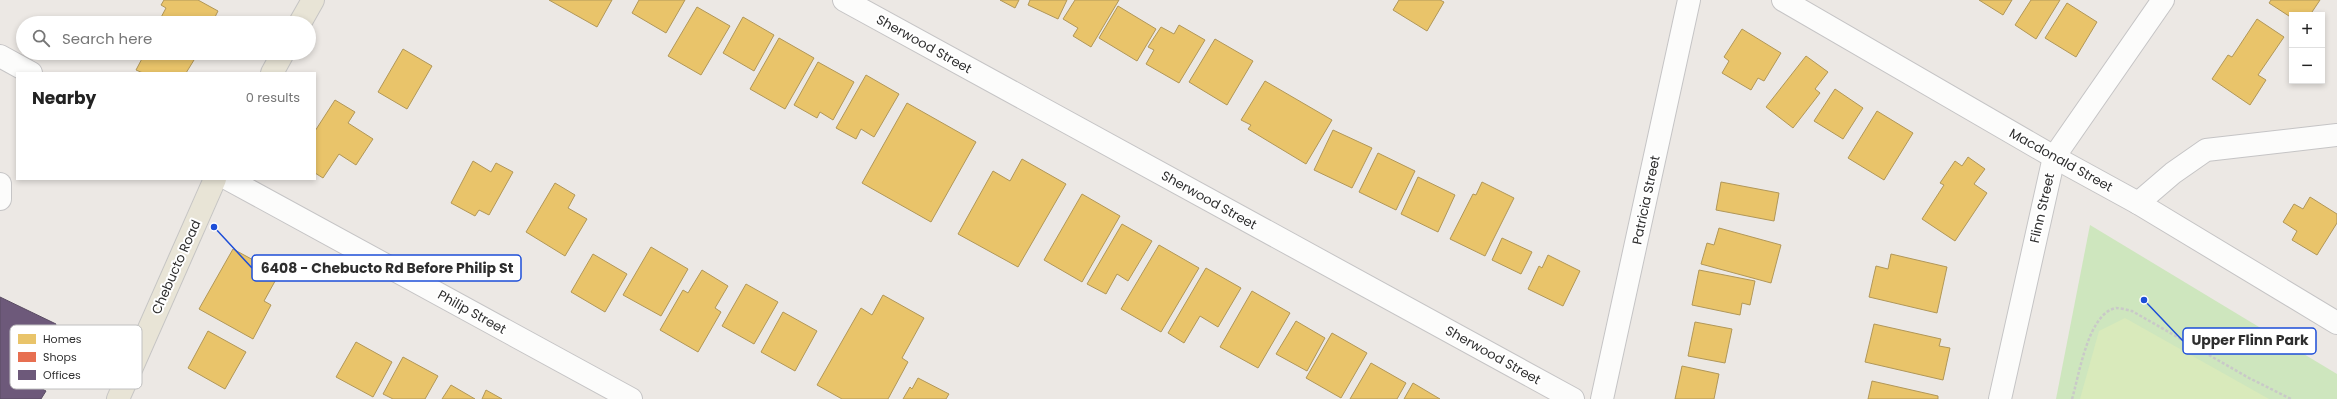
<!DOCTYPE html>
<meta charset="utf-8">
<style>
body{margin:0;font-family:Poppins,sans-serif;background:#f2f2f2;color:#222}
.controls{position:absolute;right:12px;top:12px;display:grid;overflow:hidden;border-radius:0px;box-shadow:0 2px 6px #0003}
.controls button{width:36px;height:36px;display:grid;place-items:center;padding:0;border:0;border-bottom:1px solid #e0e0e0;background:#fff;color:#222;font:20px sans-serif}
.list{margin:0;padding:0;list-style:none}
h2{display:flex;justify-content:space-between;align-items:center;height:52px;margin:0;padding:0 16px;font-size:17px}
h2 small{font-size:13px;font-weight:400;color:#767676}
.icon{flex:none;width:22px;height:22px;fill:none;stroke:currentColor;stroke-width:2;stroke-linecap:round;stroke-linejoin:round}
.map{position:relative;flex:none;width:2337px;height:399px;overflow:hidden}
.search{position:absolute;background:#fff;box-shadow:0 2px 6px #0003;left:16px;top:16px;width:300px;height:44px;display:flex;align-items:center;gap:10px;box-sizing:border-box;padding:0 14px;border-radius:22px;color:#767676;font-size:15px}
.panel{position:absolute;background:#fff;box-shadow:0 2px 6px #0003;left:16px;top:72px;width:300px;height:108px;border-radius:0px}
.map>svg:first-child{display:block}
.green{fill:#cee6be}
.pitch{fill:#d9eabb}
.homes{fill:#e9c46a;stroke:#b19758}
.shops{fill:#e76f51;stroke:#b05c46}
.offices{fill:#6d597a;stroke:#5a4c63}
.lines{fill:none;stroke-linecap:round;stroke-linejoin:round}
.minor-casing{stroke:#c5c4c5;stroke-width:24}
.major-casing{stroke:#c6c5c4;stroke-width:24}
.path{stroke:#c9c9c8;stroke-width:2.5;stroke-dasharray:3 2;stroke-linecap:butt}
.minor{stroke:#fcfcfb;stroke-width:22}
.major{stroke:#e8e4d6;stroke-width:22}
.labels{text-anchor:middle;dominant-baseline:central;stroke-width:4;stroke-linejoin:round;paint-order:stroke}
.street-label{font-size:13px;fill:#2e2e2e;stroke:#fff}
.key{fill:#fff;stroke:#c0c0c0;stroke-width:1}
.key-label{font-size:11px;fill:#2e2e2e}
.leader{fill:none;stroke:#1d4ed8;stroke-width:1.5}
.callout-dot{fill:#1d4ed8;stroke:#fff;stroke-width:1.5}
.callout{fill:#fff;stroke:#1d4ed8;stroke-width:1.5}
.callout-label{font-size:14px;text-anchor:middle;font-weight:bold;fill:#2e2e2e}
</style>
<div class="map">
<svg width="2337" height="399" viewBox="0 0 2337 399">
<rect width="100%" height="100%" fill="#ece8e4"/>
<!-- green -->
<polygon class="green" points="2090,225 2337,374 2337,399 2056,399"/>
<!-- pitch -->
<polygon class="pitch" points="2125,318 2269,399 2080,399 2099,331"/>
<!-- homes -->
<g class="homes">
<polygon points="164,0 198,0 218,11 212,23 158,23 166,8 161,5"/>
<polygon points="549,0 612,0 597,27"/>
<polygon points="639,0 685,0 666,33 632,13"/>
<polygon points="1000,0 1019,0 1015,8"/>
<polygon points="1030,0 1067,0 1058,19 1028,5"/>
<polygon points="1075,0 1119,0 1091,47 1073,36 1078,28 1063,19"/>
<polygon points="1399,0 1440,0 1444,2 1427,31 1393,10"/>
<polygon points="1979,0 2012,0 2003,15"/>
<polygon points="2031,0 2060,0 2036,39 2015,25"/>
<polygon points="2271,0 2320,0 2310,15 2292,15 2292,18 2269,3"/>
<polygon points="2067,3 2097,22 2076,57 2045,38"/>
<polygon points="1118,6 1156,29 1137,61 1099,38"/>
<polygon points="697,7 730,26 701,75 668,56"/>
<polygon points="743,17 774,35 754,71 723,53"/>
<polygon points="2257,19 2284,37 2258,75 2266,80 2250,105 2212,79 2228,55 2232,57"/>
<polygon points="1179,25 1205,40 1179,83 1146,64 1154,50 1148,47 1161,27 1174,34"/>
<polygon points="1742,29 1781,53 1764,81 1758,78 1751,90 1722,73 1729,61 1724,57"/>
<polygon points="779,38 814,58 785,109 750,89"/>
<polygon points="1215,39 1253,61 1227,105 1189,82"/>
<polygon points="403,49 432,66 407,109 378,92"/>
<polygon points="145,53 181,53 194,60 186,73 143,73 136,70"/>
<polygon points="1806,56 1828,72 1815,89 1820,93 1793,128 1766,107"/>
<polygon points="818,62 854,82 833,120 820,112 817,118 794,105"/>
<polygon points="866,75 899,94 874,137 861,129 856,139 836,128"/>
<polygon points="1265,81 1332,120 1306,164 1248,129 1251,125 1241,120"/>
<polygon points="1835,89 1863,108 1843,139 1814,121"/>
<polygon points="335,100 355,112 348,123 373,139 356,165 339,154 323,178 315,173 315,131"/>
<polygon points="907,103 976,142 931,222 862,183"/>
<polygon points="1877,111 1913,133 1884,180 1848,158"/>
<polygon points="1333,130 1372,148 1352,188 1314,170"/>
<polygon points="1378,153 1415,171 1396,210 1359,192"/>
<polygon points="1968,157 1985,169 1974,184 1987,193 1955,241 1922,219 1944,185 1940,183 1955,161 1962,166"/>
<polygon points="1022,159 1066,184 1018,267 958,234 993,171 1010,181"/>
<polygon points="473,161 491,172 496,163 513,172 489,215 479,210 475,216 451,203"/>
<polygon points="1418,177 1455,195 1438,232 1401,214"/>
<polygon points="1482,182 1514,198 1485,256 1450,239 1473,194 1476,195"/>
<polygon points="1721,182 1779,193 1774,221 1716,210"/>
<polygon points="555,183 575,195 568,208 587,219 565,256 526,232"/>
<polygon points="1082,194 1120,216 1082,282 1044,260"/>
<polygon points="2310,197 2337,214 2337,223 2317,255 2292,240 2297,231 2283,222 2294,204 2303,209"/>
<polygon points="1122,224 1152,241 1128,281 1117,274 1106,294 1087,284"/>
<polygon points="1719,228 1781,245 1771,283 1701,264 1707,243 1714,245"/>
<polygon points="1502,238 1532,252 1521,274 1492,260"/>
<polygon points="1159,245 1199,268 1161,332 1121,309"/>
<polygon points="651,247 688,269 661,316 623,295"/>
<polygon points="233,249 279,274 264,301 271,305 253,339 199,309"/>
<polygon points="593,254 627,274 605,312 571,292"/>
<polygon points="1891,254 1947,267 1937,313 1869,297 1876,266 1888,269"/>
<polygon points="1548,255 1580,271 1563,306 1528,289 1539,266 1542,268"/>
<polygon points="1206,268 1241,288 1218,327 1200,316 1184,343 1168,333"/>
<polygon points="702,270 728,286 715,308 721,312 698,352 660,330 683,290 688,293"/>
<polygon points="1699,270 1755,281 1750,305 1742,303 1740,315 1692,305"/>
<polygon points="746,284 778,302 754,344 722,326"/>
<polygon points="1252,291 1290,313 1258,368 1220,347"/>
<polygon points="883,295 924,318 902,358 908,362 888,399 842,399 817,385 861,308 872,315"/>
<polygon points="783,312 817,331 795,371 761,352"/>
<polygon points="1296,321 1325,338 1307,371 1276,354"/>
<polygon points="1695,322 1732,329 1725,363 1688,356"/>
<polygon points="1874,324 1941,339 1939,346 1950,348 1943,380 1865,362"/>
<polygon points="208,331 246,352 225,389 188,368"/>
<polygon points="1332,333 1367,353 1341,398 1306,378"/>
<polygon points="356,342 392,362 373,397 336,377"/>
<polygon points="403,357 438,376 425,399 393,399 383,394"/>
<polygon points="1371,363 1406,383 1397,399 1350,399"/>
<polygon points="1682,366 1719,374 1714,399 1675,399"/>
<polygon points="918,378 949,394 946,399 903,399 910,387 912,389"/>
<polygon points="1872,381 1938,396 1938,399 1868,399"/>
<polygon points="1413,383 1440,399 1404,399"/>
<polygon points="451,385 475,399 442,399"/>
<polygon points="486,390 502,399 482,399"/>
</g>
<!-- shops -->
<polygon class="shops" points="28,356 47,366 29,399 5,399"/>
<!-- offices -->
<polygon class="offices" points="0,297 56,324 31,383 46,391 41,399 0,399"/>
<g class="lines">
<defs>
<g id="minor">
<polyline points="844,0 1573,399"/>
<polyline points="1783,0 2054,157 2138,203 2337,323"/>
<polyline points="0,56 31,73"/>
<polyline points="228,179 631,399"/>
<polyline points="0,184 0,199"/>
<polyline points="2138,203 2173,173 2206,150 2337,135"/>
<polyline points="1602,399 1689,0"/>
<polyline points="2000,399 2054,157 2163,0"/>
</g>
<g id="major">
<polyline points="300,23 313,0"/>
<polyline points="272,73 283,53"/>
<polyline points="118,399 215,179"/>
</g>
</defs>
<!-- minor casing -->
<use href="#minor" class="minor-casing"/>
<!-- major casing -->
<use href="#major" class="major-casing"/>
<!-- path -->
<path class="path" d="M2072 399C2079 376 2088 313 2116 308 2121 308 2127 310 2132 311L2249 378 2291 399"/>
<!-- minor -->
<use href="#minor" class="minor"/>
<!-- major -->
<use href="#major" class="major"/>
</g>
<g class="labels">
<!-- street labels -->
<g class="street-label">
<text transform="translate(924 44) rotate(29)">Sherwood Street</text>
<text transform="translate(2061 160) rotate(29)">Macdonald Street</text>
<text transform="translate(1209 200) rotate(29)">Sherwood Street</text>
<text transform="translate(1646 200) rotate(-78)">Patricia Street</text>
<text transform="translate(2042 208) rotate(-77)">Flinn Street</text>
<text transform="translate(176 267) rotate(-66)">Chebucto Road</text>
<text transform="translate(472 312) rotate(29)">Philip Street</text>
<text transform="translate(1493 355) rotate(29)">Sherwood Street</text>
</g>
</g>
<!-- legend -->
<rect x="10" y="325" width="132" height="64" rx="6" class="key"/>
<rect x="18" y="334" width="18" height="10" fill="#e9c46a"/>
<rect x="18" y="352" width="18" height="10" fill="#e76f51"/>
<rect x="18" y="370" width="18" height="10" fill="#6d597a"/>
<g class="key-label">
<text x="43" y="343">Homes</text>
<text x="43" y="361">Shops</text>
<text x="43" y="379">Offices</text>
</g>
<!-- callouts -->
<path class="leader" d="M214 227L252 268M2144 300L2183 341"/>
<g class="callout-dot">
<circle cx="214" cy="227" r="4"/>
<circle cx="2144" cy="300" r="4"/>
</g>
<g class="callout">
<rect x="252" y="255" width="269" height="26" rx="4"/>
<rect x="2183" y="328" width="133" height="26" rx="4"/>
</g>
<g class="callout-label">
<text x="387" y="273">6408 - Chebucto Rd Before Philip St</text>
<text x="2250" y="345">Upper Flinn Park</text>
</g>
</svg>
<div class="controls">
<button>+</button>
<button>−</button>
</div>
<div class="search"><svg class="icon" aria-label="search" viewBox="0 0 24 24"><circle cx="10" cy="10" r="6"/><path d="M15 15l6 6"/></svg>Search here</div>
<section class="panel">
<h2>Nearby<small>0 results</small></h2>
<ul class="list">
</ul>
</section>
</div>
